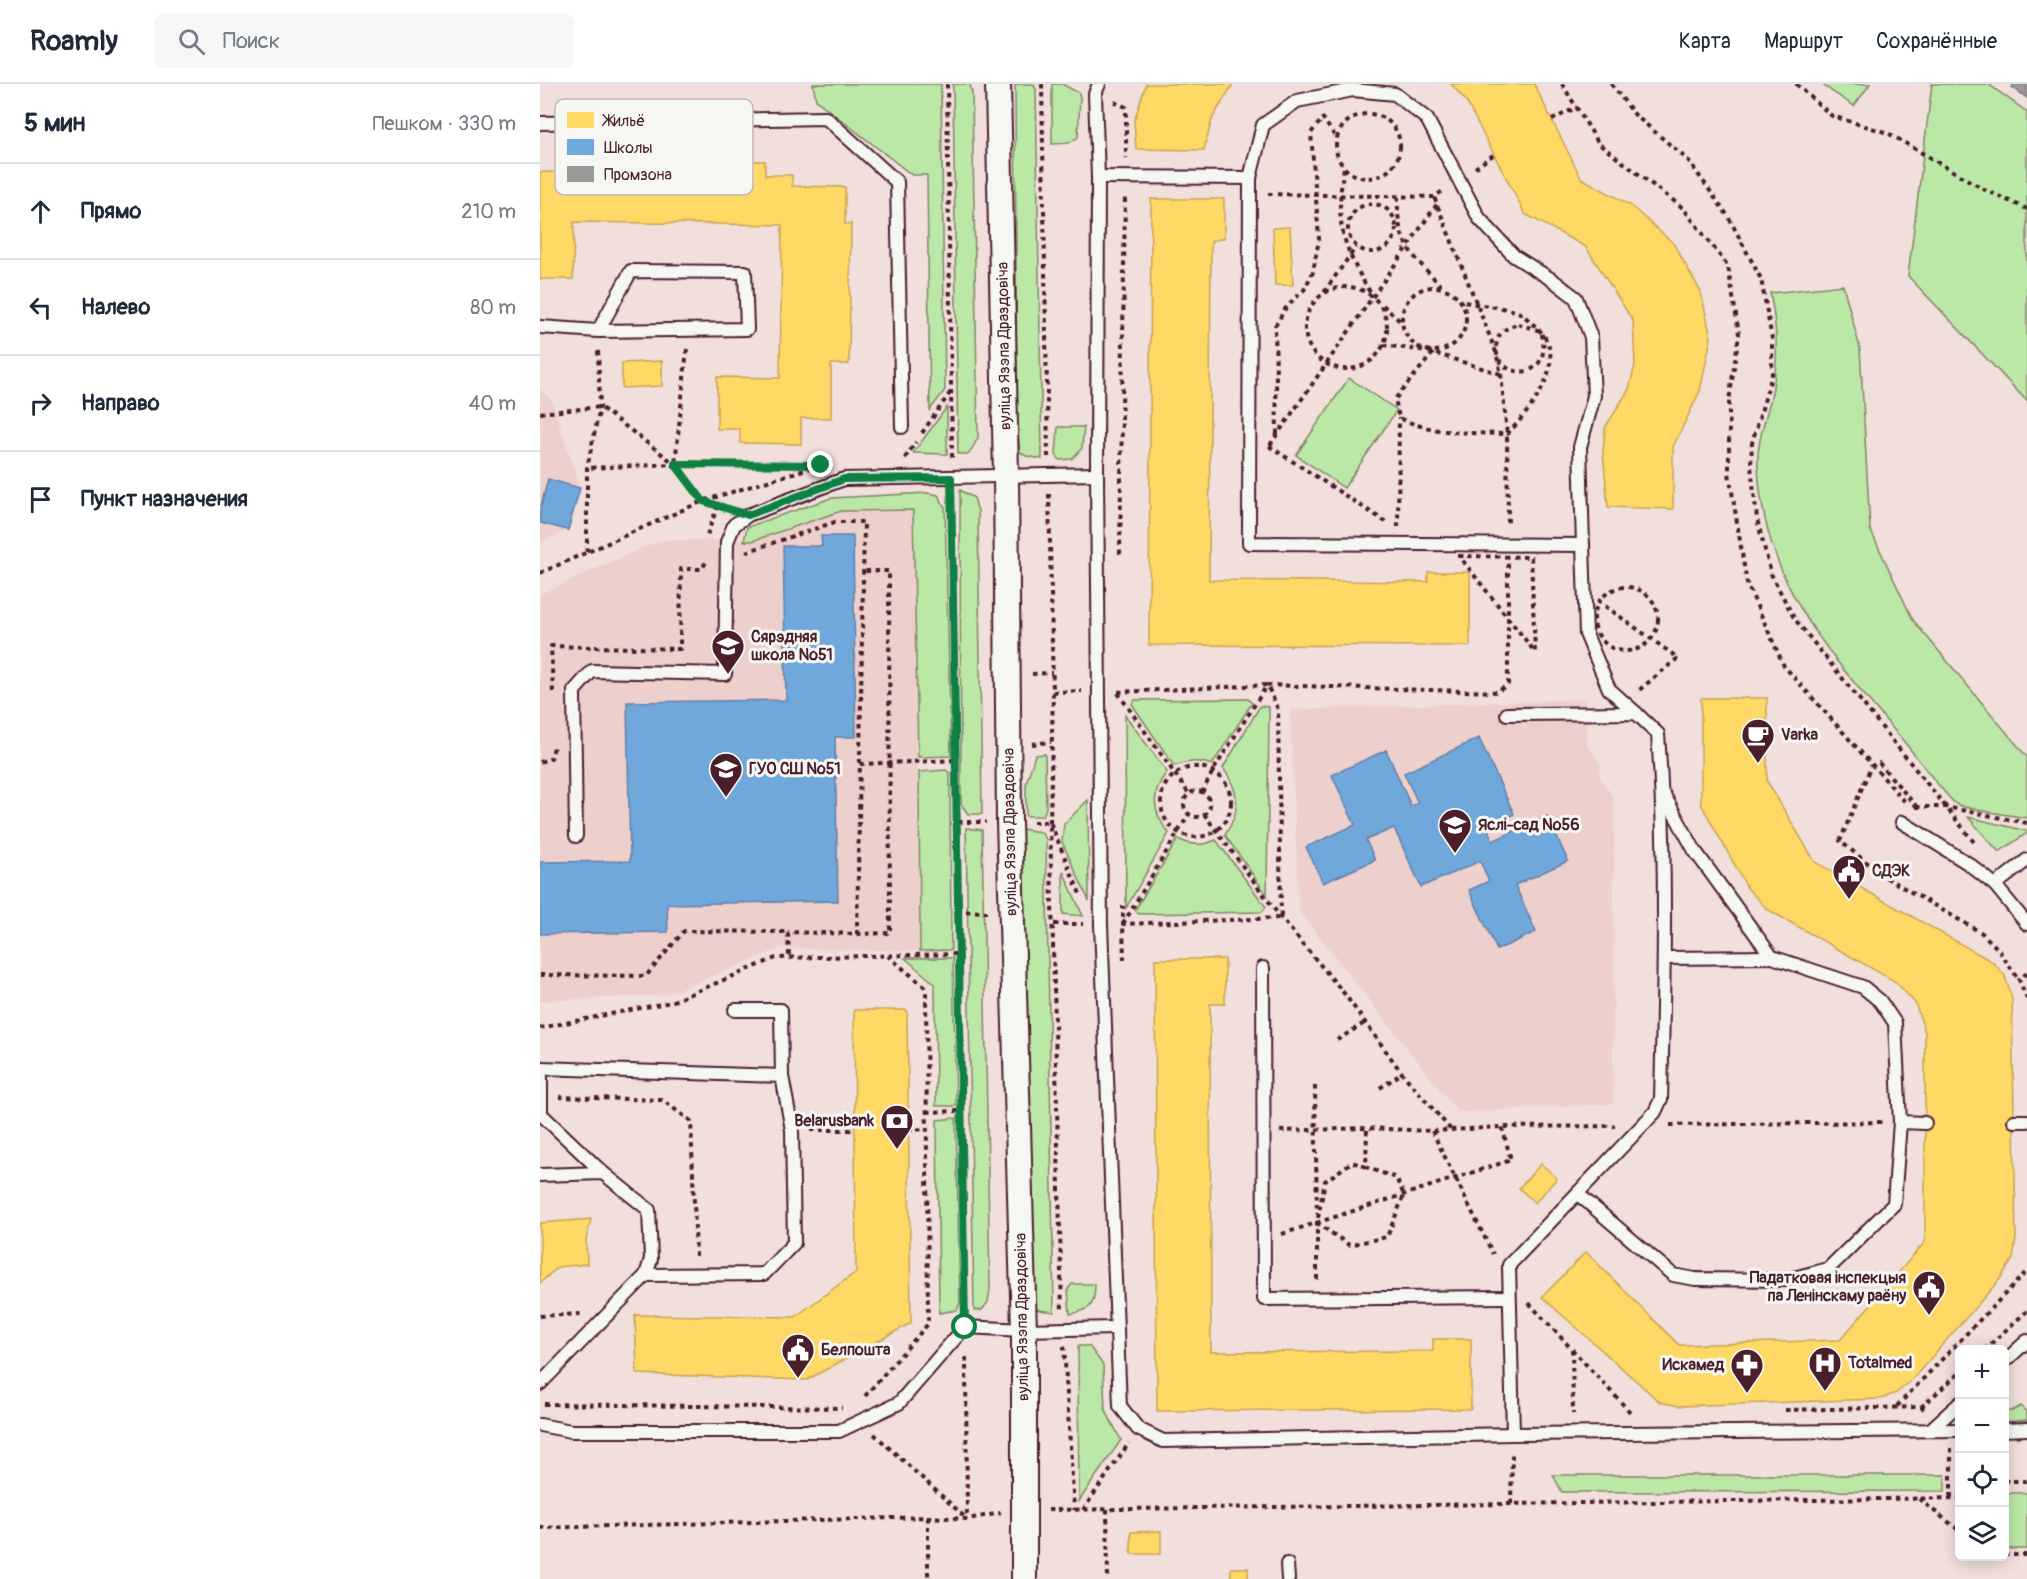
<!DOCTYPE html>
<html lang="ru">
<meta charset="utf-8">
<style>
body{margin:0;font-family:Pangolin,sans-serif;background:#f6f6f7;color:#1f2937}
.controls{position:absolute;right:18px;bottom:18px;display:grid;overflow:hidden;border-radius:9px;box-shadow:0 3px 15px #0003}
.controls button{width:54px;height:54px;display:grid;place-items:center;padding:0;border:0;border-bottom:2px solid #e0e1e3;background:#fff;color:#1f2937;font:30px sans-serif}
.stop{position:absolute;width:18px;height:18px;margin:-14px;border:4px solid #0b8043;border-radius:50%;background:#fff}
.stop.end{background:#0b8043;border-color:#fff;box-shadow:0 2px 6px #0008}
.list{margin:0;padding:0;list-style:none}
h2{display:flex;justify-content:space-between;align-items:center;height:78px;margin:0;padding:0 24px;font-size:26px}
h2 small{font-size:20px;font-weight:400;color:#747a83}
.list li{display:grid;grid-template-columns:39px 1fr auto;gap:18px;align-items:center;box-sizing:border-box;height:96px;padding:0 24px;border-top:2px solid #e0e1e3}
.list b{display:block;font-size:22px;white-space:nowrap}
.list em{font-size:20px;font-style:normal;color:#747a83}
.icon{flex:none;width:33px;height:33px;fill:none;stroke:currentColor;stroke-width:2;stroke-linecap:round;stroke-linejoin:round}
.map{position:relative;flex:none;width:1487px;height:1495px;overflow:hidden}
header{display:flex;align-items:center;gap:36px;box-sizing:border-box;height:84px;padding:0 30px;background:#fff;border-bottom:2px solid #e0e1e3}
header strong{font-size:28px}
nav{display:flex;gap:33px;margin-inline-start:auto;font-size:21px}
.search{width:420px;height:54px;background:#f6f6f7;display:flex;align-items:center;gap:15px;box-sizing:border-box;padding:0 21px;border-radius:9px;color:#747a83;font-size:22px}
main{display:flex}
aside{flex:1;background:#fff}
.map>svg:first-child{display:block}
.built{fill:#edcfcb}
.green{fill:#bbe8a6;stroke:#828468;stroke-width:1.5}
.homes{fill:#ffd966;stroke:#c9a154;stroke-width:1.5}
.schools{fill:#6fa8dc;stroke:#647fa7;stroke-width:1.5}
.industry{fill:#999;stroke:#817478;stroke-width:1.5}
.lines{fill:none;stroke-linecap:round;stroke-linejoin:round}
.lane-casing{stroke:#4a1f2b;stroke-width:16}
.street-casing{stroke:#4a1f2b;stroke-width:28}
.path{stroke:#4a1f2b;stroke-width:4;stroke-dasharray:4.5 4.5;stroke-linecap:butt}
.lane{stroke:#f6f6f2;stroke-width:12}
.street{stroke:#f6f6f2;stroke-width:24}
.route{stroke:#0b8043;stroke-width:8}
.labels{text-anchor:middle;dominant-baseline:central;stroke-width:6;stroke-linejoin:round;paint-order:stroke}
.street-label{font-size:16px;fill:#4a1f2b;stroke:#f6f6f2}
.poi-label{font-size:16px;font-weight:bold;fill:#4a1f2b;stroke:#f6f6f2;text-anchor:start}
.key{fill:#f6f6f2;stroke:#c2b6b6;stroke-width:1.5}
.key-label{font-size:16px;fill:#4a1f2b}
</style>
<header>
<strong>Roamly</strong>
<div class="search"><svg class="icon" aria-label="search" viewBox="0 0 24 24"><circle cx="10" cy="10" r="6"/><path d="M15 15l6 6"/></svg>Поиск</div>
<nav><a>Карта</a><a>Маршрут</a><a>Сохранённые</a></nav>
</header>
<main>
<aside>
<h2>5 мин<small>Пешком · 330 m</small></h2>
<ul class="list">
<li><svg class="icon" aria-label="ahead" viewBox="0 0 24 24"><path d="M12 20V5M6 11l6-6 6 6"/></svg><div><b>Прямо</b></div><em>210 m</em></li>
<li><svg class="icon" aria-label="left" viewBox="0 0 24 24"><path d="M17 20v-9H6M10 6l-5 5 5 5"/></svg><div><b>Налево</b></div><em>80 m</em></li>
<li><svg class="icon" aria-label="right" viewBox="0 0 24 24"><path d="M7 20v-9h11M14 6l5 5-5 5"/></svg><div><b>Направо</b></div><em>40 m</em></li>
<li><svg class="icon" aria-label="arrive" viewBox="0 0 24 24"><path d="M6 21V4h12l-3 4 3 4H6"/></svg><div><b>Пункт назначения</b></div></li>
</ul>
</aside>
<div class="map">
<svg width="1487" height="1495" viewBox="0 0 1487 1495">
<rect width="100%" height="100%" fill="#f1dfdb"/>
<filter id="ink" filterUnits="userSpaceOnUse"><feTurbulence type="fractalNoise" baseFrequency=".0167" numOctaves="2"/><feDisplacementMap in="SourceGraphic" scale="12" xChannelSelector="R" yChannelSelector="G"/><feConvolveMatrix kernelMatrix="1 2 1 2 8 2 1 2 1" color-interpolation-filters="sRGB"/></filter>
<g filter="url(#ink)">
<!-- built -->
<g class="built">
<polygon points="0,305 12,317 40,404 28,446 0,459"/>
<polygon points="373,426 380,867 242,864 125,911 0,917 0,510 121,456 212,457 301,427"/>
<polygon points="1045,615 1047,661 1060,679 1060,694 1074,714 1073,1020 918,1028 759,827 750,626"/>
</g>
<!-- green -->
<g class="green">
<polygon points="273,0 401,0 405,306 390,326 387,91 372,91 276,16"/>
<polygon points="413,0 430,0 432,9 438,354 429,370 418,370"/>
<polygon points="475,0 493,0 496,5 502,375 486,372 480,368 477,342"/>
<polygon points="512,0 522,0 539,9 540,13 538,53 529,59 512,60"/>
<polygon points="1281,0 1330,0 1314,22"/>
<polygon points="1392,0 1448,0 1487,28 1487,317 1368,192"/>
<path d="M1303 201 1320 264 1330 445 1373 536 1487 673V734C1472 731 1426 726 1416 720 1407 714 1375 671 1366 660 1293 573 1224 505 1218 383 1216 357 1227 334 1232 308 1239 275 1237 242 1230 209Z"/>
<polygon points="809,294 857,326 804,404 756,371"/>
<polygon points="407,323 407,370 373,369"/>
<polygon points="518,343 544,343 542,364 532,375 520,376 516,371"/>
<polygon points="420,406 434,414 438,427 442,730 428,730 421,720"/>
<polygon points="388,409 398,411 405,423 411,672 378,673 373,426 301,427 212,457 204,457 207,443 291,414"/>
<path d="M708 615 712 619 672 681C658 676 649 677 634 682L592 620 595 616Z"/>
<path d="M720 622 729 623 727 811 685 751C701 727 700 707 683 684Z"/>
<path d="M585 631 627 688C610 709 612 729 629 749L586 824Z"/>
<polygon points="505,670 506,724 503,732 486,732 486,700 495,671"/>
<polygon points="406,686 410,689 411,866 380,867 379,688"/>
<polygon points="548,716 549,817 522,758 524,740"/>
<polygon points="1428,733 1487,747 1487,749 1459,768"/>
<polygon points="426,744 442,746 450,1205 448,1218 442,1226 434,1227"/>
<polygon points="482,745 501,748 506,755 514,1228 499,1226 493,1222"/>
<path d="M638 755C651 762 663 762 676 756L726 823 722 828 599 830 595 826Z"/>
<polygon points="523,787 543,832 523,830"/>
<polygon points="365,874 413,874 416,1022 396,1022 395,900"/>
<polygon points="416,1034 420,1219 417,1226 399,1229 397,1036"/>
<path d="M532 1200H555C555 1222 551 1226 530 1230L528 1205Z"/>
<polygon points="538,1262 549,1262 563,1281 565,1325 581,1356 539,1417"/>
<polygon points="1481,1322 1487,1329 1487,1336 1465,1338 1465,1327 1472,1327"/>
<polygon points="1013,1391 1405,1391 1405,1407 1022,1408"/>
<polygon points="1466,1409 1487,1409 1487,1465 1465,1465"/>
</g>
<!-- homes -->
<g class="homes">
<polygon points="606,0 693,0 672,35 664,66 596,65 594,37"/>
<polygon points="911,0 994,0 1041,94 1090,121 1133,159 1161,208 1171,254 1160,307 1133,363 1133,425 1068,423 1063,368 1065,344 1089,305 1095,281 1093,237 1046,163 985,130 926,17"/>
<polygon points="52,73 225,77 225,91 252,91 252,102 305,103 305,140 311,140 309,280 291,280 291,334 261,334 261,360 200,359 200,345 177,345 177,293 240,294 242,141 34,138 33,195 0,195 0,88 51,89"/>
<polygon points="611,115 684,115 684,154 671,157 669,496 888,498 888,488 930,488 930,562 609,561"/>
<polygon points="750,143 753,201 735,201 733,144"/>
<polygon points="122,277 122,302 82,304 82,279"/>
<polygon points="1161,614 1227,614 1227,697 1275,778 1453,878 1465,892 1472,915 1476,1154 1473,1175 1460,1195 1370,1298 1356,1309 1341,1315 1139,1322 1120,1318 1002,1213 1046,1168 1139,1261 1300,1256 1385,1158 1385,948 1375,919 1356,898 1227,825 1208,805 1161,720"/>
<polygon points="615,875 685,875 685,920 670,920 671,1268 893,1267 893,1255 931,1255 931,1325 617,1327"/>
<polygon points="314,926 367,926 371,1239 267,1296 97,1290 95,1231 255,1233 316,1188"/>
<polygon points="1001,1080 1017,1094 995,1119 979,1104"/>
<polygon points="51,1135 46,1156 47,1180 18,1183 0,1199 0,1139"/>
<polygon points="621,1447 621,1470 591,1470 591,1448"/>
<rect x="691" y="1484" width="17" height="11"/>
</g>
<!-- schools -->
<g class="schools">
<polygon points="8,395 40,404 28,446 0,439 0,426"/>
<polygon points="281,452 313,452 316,653 295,653 298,817 127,820 128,848 0,850 0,778 90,777 87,618 246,616 243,462 282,462"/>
<polygon points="939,654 974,730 947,743 953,757 1007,732 1028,777 975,801 996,848 957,866 929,806 949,797 940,777 881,803 854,744 826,756 835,776 783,799 766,763 815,741 792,691 846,666 871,722 878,719 864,689"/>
</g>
<!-- industry -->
<polygon class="industry" points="1474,0 1487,0 1487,14 1472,3"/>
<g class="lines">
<defs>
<g id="lane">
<polyline points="0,39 286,34 357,98 362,343"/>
<polyline points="558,93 710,94 709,459 1043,461 1040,363 1054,312 1051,253 1036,214 1014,197 974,172 939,134 887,35 855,10 813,6 757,17 723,41 710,94"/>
<polyline points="0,243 58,247 207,245 205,188 91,187 58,247"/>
<polyline points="557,390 558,93 555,10 559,0"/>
<polyline points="1043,461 1046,550 1069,605 1096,629"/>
<path d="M967 630 1096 629 1118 650C1127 772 1124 894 1121 1015L1115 1028 969 1181 973 1350"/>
<polyline points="1362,738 1429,780 1455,801"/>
<polyline points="36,752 34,607 52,587 185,590 187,458 194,441 208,431 304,395 557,390 561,841 580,1322 598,1345 623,1357 973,1350 1420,1346"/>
<polyline points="1487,776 1455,801 1487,840"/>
<polyline points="1125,874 1232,873"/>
<polyline points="723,884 724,1215 969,1213"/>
<polyline points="1474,1037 1487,1037"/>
<polyline points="1360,1038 1385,1039"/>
<polyline points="63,1089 1,1030 1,984 242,992"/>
<polyline points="0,1091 63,1089 109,1126 111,1175 106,1191 0,1300"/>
<polyline points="1038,1110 1133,1191 1155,1195 1246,1196 1288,1185 1354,1120 1360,1038 1355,939 1340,917 1323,903 1232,873 1155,767 1124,711"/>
<polyline points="106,1191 224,1190 254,1159 252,1046 242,992 241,926 195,926"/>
<polyline points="1464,1278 1487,1257"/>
<polyline points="0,1341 31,1347 299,1347 359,1319 425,1243 484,1246 576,1244"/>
<polyline points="1390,1346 1420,1319"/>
<polyline points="1464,1346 1487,1345"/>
<polyline points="747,1480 748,1495"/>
</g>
<polyline id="street" points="458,0 466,391 469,738 484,1246 484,1495"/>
</defs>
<!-- lane casing -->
<use href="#lane" class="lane-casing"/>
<!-- street casing -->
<use href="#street" class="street-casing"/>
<!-- path -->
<g class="path">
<polyline points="407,0 412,375"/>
<polyline points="502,0 508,373"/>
<polyline points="1022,0 1059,60 1143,124 1188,182 1199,250 1189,317 1189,389 1207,500 1244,582 1367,720"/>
<polyline points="1071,0 1095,31 1148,76 1188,132 1221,195 1232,255 1232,290 1212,359 1211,382 1217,435 1231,490 1254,534 1434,758"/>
<polyline points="1256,0 1292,32 1348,49 1445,106 1487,125"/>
<polyline points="574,18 586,23 586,74"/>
<circle cx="828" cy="62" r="32"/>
<polyline points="782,33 796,54"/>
<polyline points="1012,36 1037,23"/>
<path d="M804 84C794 139 803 163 831 210"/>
<polyline points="935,84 953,71"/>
<polyline points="728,110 894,113 904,106"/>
<path d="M858 113C856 161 873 171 903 204"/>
<circle cx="832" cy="144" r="24"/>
<circle cx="894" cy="235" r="32"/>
<circle cx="806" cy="244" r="41"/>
<polyline points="784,208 816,163"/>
<polyline points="843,221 861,238"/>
<path d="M978 240 1001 247C1017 303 948 296 957 257 960 247 968 243 978 240Z"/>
<polyline points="843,261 887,267 961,290 956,268 894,113"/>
<polyline points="147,265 135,380 163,417 179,422"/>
<path d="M893 269 855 315 859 334C894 350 929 349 967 350 994 323 1033 273 994 241 990 238 985 232 980 229 963 222 939 222 921 217"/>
<polyline points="961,290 967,350 968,442"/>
<polyline points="0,329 60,323 135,380 47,384"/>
<polyline points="382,349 412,306"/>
<polyline points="737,350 735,242 747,222 764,206 773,188 779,155 771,49 783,34"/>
<polyline points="730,361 897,120"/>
<polyline points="729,362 849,440"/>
<polyline points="365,374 376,358"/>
<polyline points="136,380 281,381"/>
<polyline points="509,410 513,608 510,738 522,1228"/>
<polyline points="412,412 425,1224"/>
<polyline points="858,443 859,334"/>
<polyline points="167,451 178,421"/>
<polyline points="47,468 47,384 60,323 58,266"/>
<polyline points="206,468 295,438 324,438 317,850 248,848"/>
<polyline points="580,470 585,112"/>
<polygon points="919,472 991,473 995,568"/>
<polyline points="0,489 163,417 273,383"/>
<circle cx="1086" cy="535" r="32"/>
<polyline points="1065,522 1138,574 1098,607"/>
<polyline points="492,590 512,589"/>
<polyline points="13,608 11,562 140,565 141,485 162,485 167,476"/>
<polyline points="513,608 542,607"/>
<polyline points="578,608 727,601 738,625 741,834 583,840 583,822"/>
<polyline points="578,609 649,710"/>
<polyline points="492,660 511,658"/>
<polyline points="0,678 11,674 14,663"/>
<polyline points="320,680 417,676"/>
<circle cx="656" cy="718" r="35"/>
<circle cx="657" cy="720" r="13"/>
<polyline points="662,709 673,687 727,601 957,608 968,600 968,479"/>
<polyline points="1376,723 1406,723 1487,739"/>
<polyline points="1377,723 1339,679 1331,682 1300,757 1345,793 1442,849 1458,865 1479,896"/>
<polyline points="664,730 741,834 803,908 862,989 911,1046"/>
<polyline points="418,738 446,738"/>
<polyline points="493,738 510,738 540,810"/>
<polyline points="417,827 447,828"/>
<polyline points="514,840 543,840"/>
<polyline points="317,850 350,849 349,487 324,487"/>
<polyline points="584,876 583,840 649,730"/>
<polyline points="1487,889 1479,896 1487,915"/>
<polyline points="0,891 106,892 144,847 248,848 249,873"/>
<polyline points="0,944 131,918 236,874 418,870"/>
<polyline points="797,956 826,938"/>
<polyline points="775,1002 777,1130"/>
<polyline points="840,1004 862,989"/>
<polyline points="19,1013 122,1016 151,1037 156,1172"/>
<polyline points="387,1028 421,1027"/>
<polyline points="1130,1041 1342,1038"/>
<polyline points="271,1046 315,1046"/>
<polyline points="368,1046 388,1045"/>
<polyline points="740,1047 827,1044 892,1047 962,1043 1075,1042"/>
<polyline points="892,1047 953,1170"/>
<polyline points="826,1083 812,1078 785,1097 777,1139 809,1161 847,1153 864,1111 856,1094 826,1083 827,1044"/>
<polyline points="777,1137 777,1196"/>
<polyline points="742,1150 971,1076 962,1043"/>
<polyline points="989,1219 1091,1329"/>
<polyline points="0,1232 42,1230"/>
<polyline points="524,1262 534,1426"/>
<polyline points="1032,1265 1033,1330"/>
<polyline points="1444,1266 1487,1227"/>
<polyline points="426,1273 427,1435"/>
<polyline points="325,1312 388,1240 386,908 384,902 348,872"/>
<polyline points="4,1320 302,1324"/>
<polyline points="1357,1322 1487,1187"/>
<polyline points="1381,1323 1420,1288"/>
<polyline points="1245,1326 1381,1323 1386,1326"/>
<polyline points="334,1350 426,1434"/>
<polyline points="1411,1364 1411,1414"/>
<polyline points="1464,1397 1487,1397"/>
<polyline points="1379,1415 1420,1447"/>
<polyline points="971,1420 972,1370"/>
<polyline points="567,1425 568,1495"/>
<polyline points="508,1426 1420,1414"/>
<polyline points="543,1426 589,1359"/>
<polyline points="388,1433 388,1495"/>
<polyline points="0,1444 388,1433 427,1435 461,1429"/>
<polyline points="1464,1471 1487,1471"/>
</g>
<!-- lane -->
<use href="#lane" class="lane"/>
<!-- street -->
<use href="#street" class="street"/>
</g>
</g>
<g class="lines" filter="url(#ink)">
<!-- route -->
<polyline class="route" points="281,381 135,380 163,417 208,431 304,395 411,394 425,1243"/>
</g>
<!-- icons -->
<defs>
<symbol id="school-pin" viewBox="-11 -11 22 30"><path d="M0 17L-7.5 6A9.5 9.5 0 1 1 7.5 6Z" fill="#4a1f2b" stroke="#f6f6f2"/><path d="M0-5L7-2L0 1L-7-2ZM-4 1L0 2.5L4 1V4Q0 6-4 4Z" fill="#fff"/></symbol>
<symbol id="cafe-pin" viewBox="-11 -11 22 30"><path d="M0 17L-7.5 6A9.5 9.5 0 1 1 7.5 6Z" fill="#4a1f2b" stroke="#f6f6f2"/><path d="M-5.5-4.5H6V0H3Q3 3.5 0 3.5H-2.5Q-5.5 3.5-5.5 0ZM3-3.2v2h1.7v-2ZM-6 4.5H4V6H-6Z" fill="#fff"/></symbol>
<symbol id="civic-pin" viewBox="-11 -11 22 30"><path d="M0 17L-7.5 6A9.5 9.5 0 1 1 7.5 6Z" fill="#4a1f2b" stroke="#f6f6f2"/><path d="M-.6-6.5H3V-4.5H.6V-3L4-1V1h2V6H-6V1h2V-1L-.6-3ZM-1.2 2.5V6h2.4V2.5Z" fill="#fff"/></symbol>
<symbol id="bank-pin" viewBox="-11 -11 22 30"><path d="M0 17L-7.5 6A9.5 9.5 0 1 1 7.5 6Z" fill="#4a1f2b" stroke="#f6f6f2"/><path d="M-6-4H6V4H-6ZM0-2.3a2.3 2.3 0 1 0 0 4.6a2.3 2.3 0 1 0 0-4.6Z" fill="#fff"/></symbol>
<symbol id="hospital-pin" viewBox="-11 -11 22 30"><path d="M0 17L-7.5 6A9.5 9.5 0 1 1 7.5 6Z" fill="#4a1f2b" stroke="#f6f6f2"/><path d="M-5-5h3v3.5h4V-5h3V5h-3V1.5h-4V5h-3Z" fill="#fff"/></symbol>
<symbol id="pharmacy-pin" viewBox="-11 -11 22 30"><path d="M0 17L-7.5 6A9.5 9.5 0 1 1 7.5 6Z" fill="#4a1f2b" stroke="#f6f6f2"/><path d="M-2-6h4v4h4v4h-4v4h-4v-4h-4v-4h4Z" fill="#fff"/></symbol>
</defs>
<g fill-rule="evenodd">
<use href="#school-pin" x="169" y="543" width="38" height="52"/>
<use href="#cafe-pin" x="1199" y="632" width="38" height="52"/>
<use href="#school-pin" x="167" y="666" width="38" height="52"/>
<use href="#school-pin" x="896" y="722" width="38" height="52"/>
<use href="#civic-pin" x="1290" y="768" width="38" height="52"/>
<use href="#bank-pin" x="338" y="1018" width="38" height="52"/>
<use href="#civic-pin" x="1370" y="1184" width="38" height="52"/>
<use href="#civic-pin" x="239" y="1247" width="38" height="52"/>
<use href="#hospital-pin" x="1266" y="1260" width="38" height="52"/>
<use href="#pharmacy-pin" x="1188" y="1262" width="38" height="52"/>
</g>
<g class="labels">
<!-- street labels -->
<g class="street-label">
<text transform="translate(464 262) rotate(-91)">вуліца Язэпа Драздовіча</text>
<text transform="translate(470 748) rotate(-91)">вуліца Язэпа Драздовіча</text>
<text transform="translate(482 1233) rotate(-91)">вуліца Язэпа Драздовіча</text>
</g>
<!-- poi labels -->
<g class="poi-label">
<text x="211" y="553">Сярэдняя<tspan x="211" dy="18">школа №51</tspan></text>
<text x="1241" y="651">Varka</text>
<text x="209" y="685">ГУО СШ №51</text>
<text x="938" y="741">Яслі-сад №56</text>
<text x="1332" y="787">СДЭК</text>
<text x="334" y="1037" text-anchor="end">Belarusbank</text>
<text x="1366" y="1194" text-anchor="end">Падатковая інспекцыя<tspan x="1366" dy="18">па Ленінскаму раёну</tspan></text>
<text x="281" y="1266">Белпошта</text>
<text x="1308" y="1279">Totalmed</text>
<text x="1184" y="1281" text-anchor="end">Искамед</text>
</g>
</g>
<!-- legend -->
<rect x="15" y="15" width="198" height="96" rx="9" class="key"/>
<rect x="27" y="28" width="27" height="16" fill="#ffd966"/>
<rect x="27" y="55" width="27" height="16" fill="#6fa8dc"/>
<rect x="27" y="82" width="27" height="16" fill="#999"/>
<g class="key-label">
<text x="64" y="42">Жильё</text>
<text x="64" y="69">Школы</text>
<text x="64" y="96">Промзона</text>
</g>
</svg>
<div class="controls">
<button>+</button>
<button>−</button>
<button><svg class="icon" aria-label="locate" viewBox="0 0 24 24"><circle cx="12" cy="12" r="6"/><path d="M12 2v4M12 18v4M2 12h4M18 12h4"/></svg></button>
<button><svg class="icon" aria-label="layers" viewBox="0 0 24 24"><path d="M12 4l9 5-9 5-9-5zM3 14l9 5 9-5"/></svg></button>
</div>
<div class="stop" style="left:425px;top:1243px"></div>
<div class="stop end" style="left:281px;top:381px"></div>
</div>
</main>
